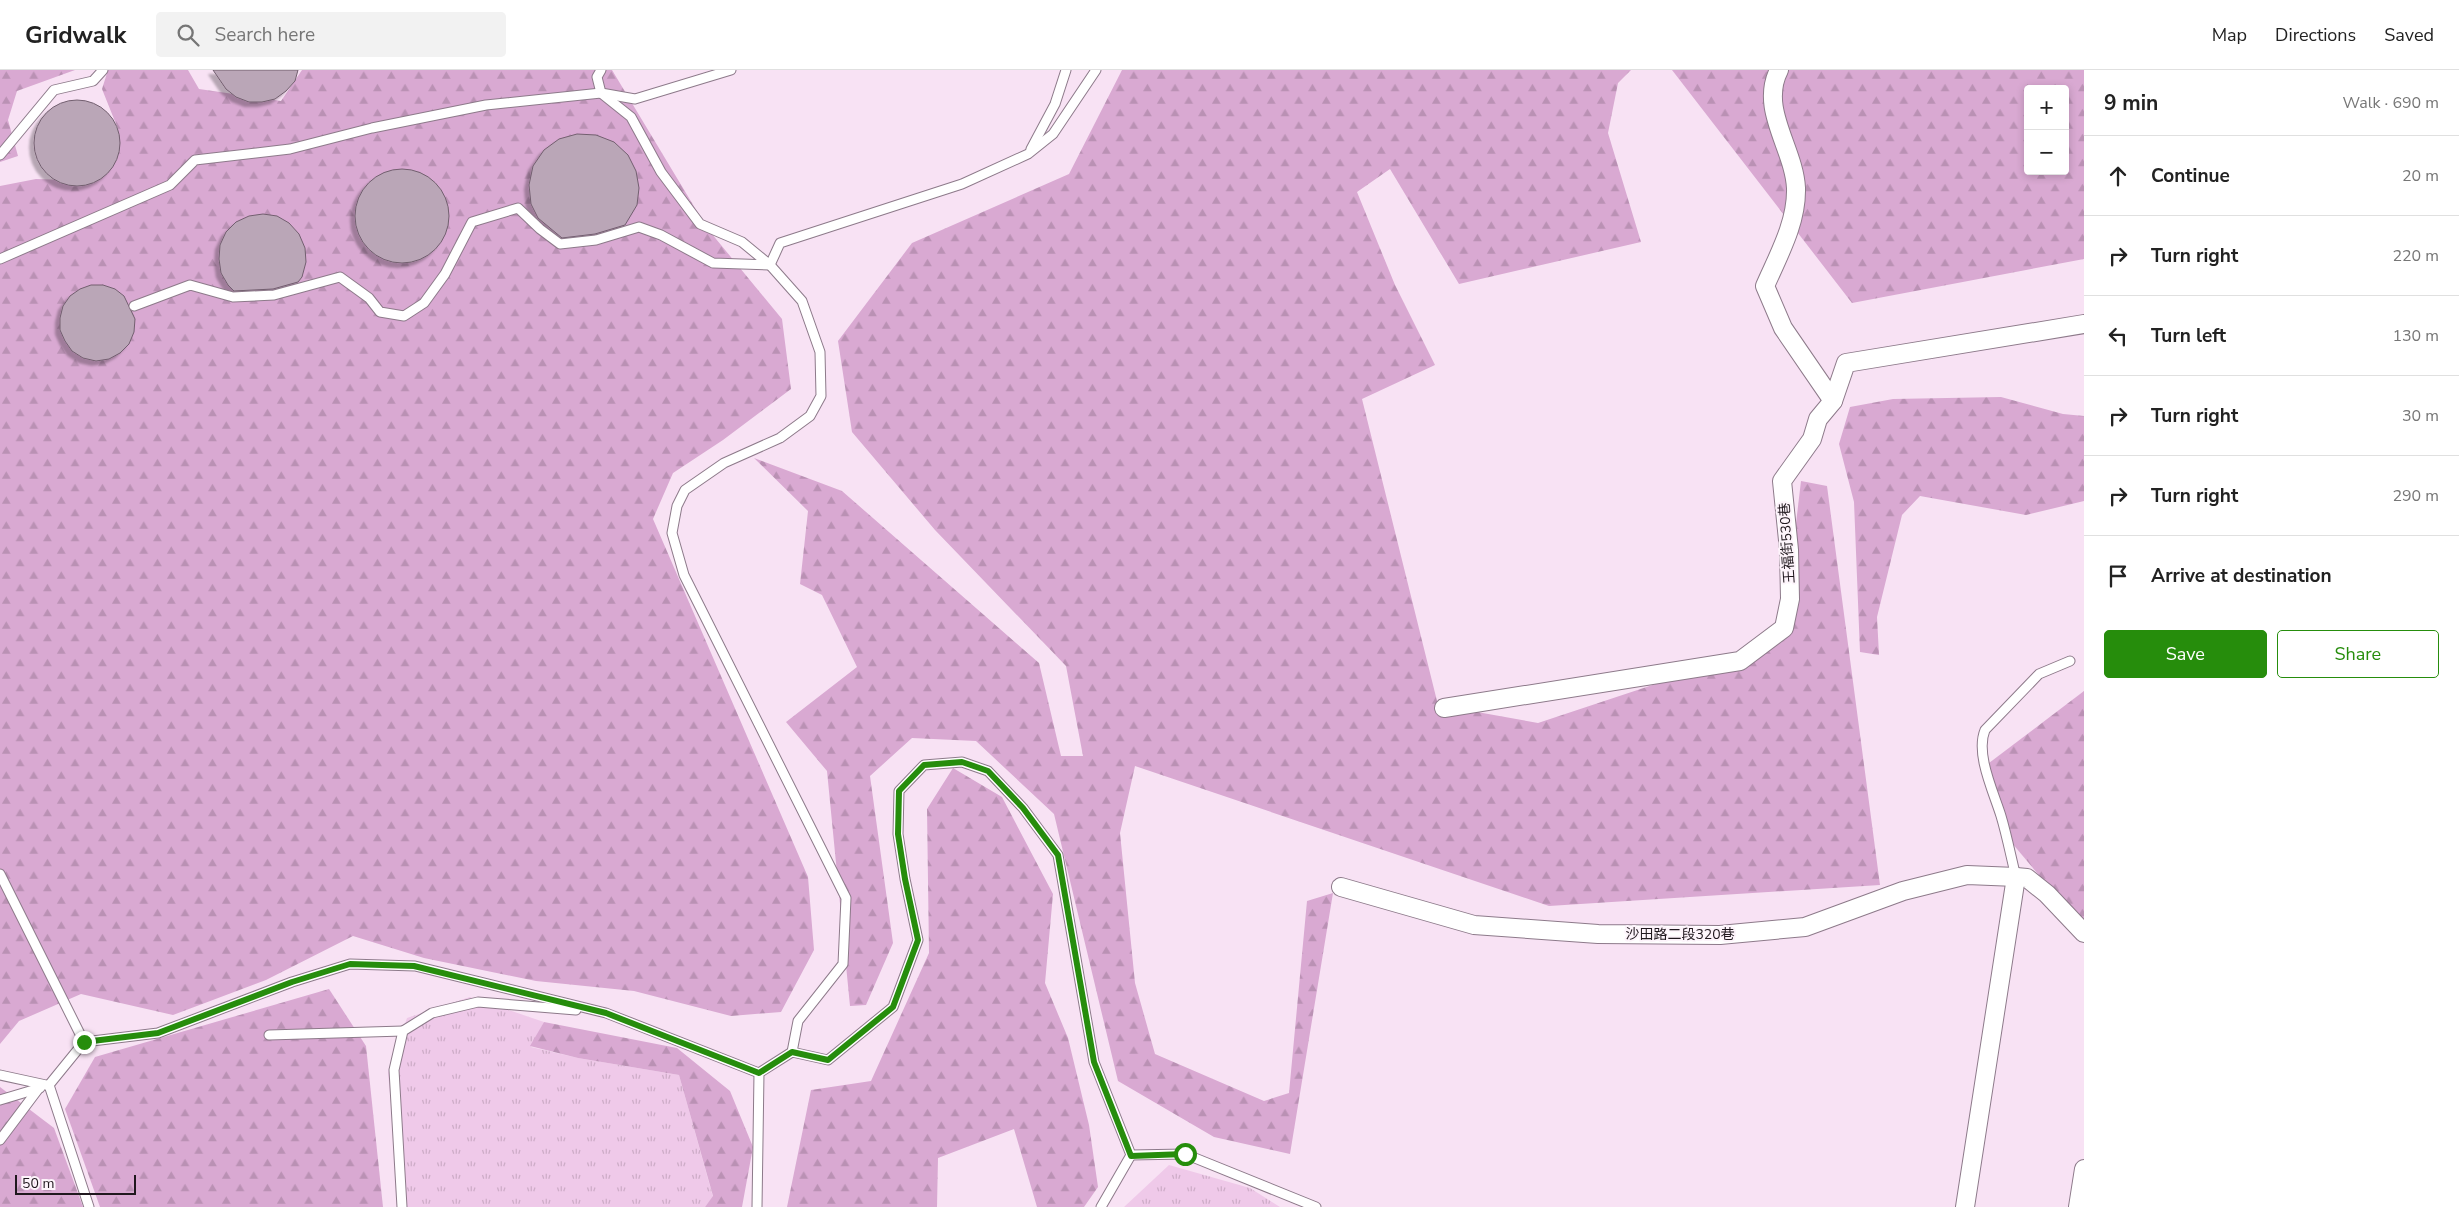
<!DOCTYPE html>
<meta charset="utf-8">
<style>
body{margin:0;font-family:"Nunito Sans","Noto Sans TC",sans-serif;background:#f2f2f2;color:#222}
.controls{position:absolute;right:15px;top:15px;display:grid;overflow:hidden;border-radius:5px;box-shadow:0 2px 8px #0003}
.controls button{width:45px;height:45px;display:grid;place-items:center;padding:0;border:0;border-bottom:1px solid #e0e0e0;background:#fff;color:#222;font:25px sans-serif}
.scale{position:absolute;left:15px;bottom:12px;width:121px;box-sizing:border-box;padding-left:5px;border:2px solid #20181e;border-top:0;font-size:14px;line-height:18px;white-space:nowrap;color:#20181e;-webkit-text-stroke:4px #fdf4fb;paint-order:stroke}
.stop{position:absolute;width:15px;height:15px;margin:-11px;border:4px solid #268d0c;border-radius:50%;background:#fff}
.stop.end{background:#268d0c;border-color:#fff;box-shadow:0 1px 5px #0008}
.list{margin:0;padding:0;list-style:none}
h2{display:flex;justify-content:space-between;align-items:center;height:65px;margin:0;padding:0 20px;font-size:21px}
h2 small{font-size:16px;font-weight:400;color:#767676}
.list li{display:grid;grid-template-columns:32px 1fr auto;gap:15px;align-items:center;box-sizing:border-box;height:80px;padding:0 20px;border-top:1px solid #e0e0e0}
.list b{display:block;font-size:19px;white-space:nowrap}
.list em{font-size:16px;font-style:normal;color:#767676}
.actions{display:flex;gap:10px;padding:15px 20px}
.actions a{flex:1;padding:11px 0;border:1px solid #268d0c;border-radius:5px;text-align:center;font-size:18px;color:#268d0c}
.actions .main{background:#268d0c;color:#fff}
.icon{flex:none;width:28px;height:28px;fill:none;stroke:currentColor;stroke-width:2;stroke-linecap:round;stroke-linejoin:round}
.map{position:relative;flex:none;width:2084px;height:1137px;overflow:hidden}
header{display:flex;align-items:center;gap:30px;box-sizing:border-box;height:70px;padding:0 25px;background:#fff;border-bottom:1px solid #e0e0e0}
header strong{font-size:24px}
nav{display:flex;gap:28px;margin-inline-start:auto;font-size:18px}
.search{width:350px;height:45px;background:#f2f2f2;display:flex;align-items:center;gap:12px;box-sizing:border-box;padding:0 18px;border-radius:5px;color:#767676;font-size:19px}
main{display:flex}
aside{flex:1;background:#fff}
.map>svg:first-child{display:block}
.grass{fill:url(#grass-tufts)}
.forest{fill:url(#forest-firs);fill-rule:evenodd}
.building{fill:#baa6b7;stroke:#725f6f;filter:url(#shadow)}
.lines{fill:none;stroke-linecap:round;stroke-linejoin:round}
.lane-casing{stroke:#8d7a8a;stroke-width:11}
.street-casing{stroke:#8d7a8a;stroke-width:20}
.lane{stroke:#fff;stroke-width:9}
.street{stroke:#fff;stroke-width:18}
.route{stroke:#268d0c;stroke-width:6}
.labels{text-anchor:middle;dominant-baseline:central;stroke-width:4;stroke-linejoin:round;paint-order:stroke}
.street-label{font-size:14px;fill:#20181e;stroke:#fdf4fb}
</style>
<header>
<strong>Gridwalk</strong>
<div class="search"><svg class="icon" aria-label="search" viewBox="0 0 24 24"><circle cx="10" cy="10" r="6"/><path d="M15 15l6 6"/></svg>Search here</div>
<nav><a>Map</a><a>Directions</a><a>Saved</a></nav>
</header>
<main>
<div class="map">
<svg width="2084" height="1137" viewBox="0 0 2084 1137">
<defs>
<pattern id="grass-tufts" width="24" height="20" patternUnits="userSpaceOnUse" patternTransform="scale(1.25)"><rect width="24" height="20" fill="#efc9e9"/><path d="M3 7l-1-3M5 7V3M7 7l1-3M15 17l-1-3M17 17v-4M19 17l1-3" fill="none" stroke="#cdacc7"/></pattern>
<pattern id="forest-firs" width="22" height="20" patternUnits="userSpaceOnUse" patternTransform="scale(1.25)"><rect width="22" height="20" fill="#d9a9d2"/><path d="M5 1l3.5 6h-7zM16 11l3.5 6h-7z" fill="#ba91b4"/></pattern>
<filter id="shadow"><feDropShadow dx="-4.5" dy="4.5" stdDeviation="1" flood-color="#0004"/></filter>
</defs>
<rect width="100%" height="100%" fill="#f8e2f4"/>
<!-- grass -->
<g class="grass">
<polygon points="470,927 544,952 531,977 578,988 679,1005 713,1127 705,1137 401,1137 388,1003 407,948"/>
<polygon points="1169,1095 1250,1118 1280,1137 1124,1137"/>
</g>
<!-- forest -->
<g class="forest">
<polygon points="0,0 75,0 17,21 8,50 18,86 0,92"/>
<polygon points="108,0 188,0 199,19 281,31 302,0 612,0 707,158 782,249 791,319 723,370 673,403 653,449 808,807 814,880 781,942 731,946 634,921 536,911 424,888 353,866 266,910 173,945 81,924 19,951 0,974 0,116 36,109 97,111 118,82 118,59 102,19"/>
<polygon points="1122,0 1631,0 1618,13 1608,63 1641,172 1459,214 1390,99 1357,122 1395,215 1435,295 1362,329 1438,635 1538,653 1782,572 1801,411 1827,416 1880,815 1549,836 1135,696 1120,763 1135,913 1155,984 1264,1031 1289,1023 1307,831 1333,823 1290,1084 1214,1067 1118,1011 1054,744 976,671 912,668 870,706 893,873 866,935 850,936 827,701 786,652 857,597 822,525 800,514 808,441 754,388 842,421 1039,593 1061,686 1083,686 1066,596 935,460 852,362 838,271 912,173 1069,104"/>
<path d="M1672 0H2084V189L1852 233ZM2028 19H2065V101H2028Z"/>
<polygon points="2001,327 2063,344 2084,346 2084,431 2026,445 1920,426 1902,445 1877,547 1879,585 1860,582 1854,432 1839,374 1850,337 1893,329"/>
<polygon points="2084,621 2084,859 2001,760 1989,693"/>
<polygon points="953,698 1002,727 1053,824 1045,913 1068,968 1089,1055 1098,1117 1084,1137 1037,1137 1014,1059 938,1088 937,1137 787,1137 811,1020 871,1011 929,883 927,739"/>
<polygon points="329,919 366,976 383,1137 100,1137 65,1039 95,987"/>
<polygon points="544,952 677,978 730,1021 753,1077 742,1137 705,1137 713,1126 679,1005 578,988 530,976"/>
<polygon points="0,1017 54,1058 83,1137 0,1137"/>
</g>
<!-- building -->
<g class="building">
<polygon points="213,0 298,0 295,11 286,21 275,29 262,32 249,32 236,27 226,19"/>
<circle cx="77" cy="73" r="43"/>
<polygon points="577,64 596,65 614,72 628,85 636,101 639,118 637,135 625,155 595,164 562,168 538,148 531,134 529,115 533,96 544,80 559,69"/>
<circle cx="402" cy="146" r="47"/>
<polygon points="263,144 277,146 289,153 299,164 305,178 306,192 302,207 298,212 273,219 234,221 228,215 221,203 219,189 220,175 226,162 236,152 249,146"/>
<polygon points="91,215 103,215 115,219 124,226 135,249 134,262 129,274 120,283 109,289 96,291 83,288 72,281 65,271 60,260 60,248 63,236 70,226 80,219"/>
</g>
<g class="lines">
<defs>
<g id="lane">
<polyline points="601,0 597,7 601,23 631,47 661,102 700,154 742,172 770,195 802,231 820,282 821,326 810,346 780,368 724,393 685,420 677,436 672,463 684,505 846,828 843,894 798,951 792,982"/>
<polyline points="1031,79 1055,34 1066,0"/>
<polyline points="0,85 54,20 93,11 103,0"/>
<polyline points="0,189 170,115 195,90 290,79 372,58 486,35 601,23 635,29 731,0"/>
<polyline points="134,236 190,215 233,227 274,225 340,207 369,228 380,242 404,246 424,233 445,204 472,152 518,138 540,159 560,174 596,170 639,157 661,165 713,193 770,195 780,173 962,114 1028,84 1053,64 1096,0"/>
<polyline points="0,804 84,972"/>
<path d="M2016 807C2011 787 2007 766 2001 746 1994 723 1975 684 1985 660L2039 604 2070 591"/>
<polyline points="269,965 403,961"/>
<polyline points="0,1005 46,1015"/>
<polyline points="0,1030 40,1018"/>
<polyline points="0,1070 39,1018"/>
<polyline points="89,1137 49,1015 84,972 158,963 292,912 350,894 415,896 606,943 759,1003"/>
<polyline points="402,1137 394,1000 403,961 432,943 478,932 576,940"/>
<polyline points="757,1137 759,1003 792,982 828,990 893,937 918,870 905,809 898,764 899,721 924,695 962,692 988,701 1023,738 1058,785 1094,992 1131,1085 1185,1084 1316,1137"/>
<polyline points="1101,1137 1131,1085"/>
</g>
<g id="street">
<path d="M1779 0C1759 39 1794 78 1796 118 1797 153 1778 186 1765 216L1783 258 1833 331"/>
<polyline points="1444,638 1740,591 1784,558 1790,529 1789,480 1782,411 1812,369 1818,349 1833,331 1846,293 2084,254"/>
<polyline points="1341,817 1474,855 1598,864 1720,865 1805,857 1903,821 1967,805 2016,807 2027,808 2047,824 2084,863"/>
<polyline points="1965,1137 2016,807"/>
<polyline points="2078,1137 2084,1099"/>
</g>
</defs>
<!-- lane casing -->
<use href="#lane" class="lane-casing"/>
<!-- street casing -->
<use href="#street" class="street-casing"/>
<!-- lane -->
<use href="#lane" class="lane"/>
<!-- street -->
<use href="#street" class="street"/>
</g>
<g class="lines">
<!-- route -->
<polyline class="route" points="84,972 158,963 292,912 350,894 414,896 606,943 759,1003 792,982 828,990 893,937 918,870 905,809 898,764 899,721 924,695 962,692 988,701 1023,738 1058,785 1094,992 1131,1086 1185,1084"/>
</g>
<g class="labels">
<!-- street labels -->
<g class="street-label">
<text transform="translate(1787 473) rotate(-94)">王福街530巷</text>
<text x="1680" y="864">沙田路二段320巷</text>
</g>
</g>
</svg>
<div class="controls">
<button>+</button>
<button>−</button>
</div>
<div class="scale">50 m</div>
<div class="stop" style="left:1185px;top:1084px"></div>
<div class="stop end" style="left:84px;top:972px"></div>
</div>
<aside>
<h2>9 min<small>Walk · 690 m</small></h2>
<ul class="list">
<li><svg class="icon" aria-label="ahead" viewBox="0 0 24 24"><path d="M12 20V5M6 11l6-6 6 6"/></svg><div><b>Continue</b></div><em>20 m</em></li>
<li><svg class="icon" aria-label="right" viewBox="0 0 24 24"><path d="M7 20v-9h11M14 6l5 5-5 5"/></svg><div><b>Turn right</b></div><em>220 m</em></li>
<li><svg class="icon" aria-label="left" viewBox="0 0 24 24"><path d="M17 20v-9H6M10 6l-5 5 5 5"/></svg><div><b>Turn left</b></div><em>130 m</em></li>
<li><svg class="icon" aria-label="right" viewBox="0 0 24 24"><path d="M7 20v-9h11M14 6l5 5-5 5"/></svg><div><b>Turn right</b></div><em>30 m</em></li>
<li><svg class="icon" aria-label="right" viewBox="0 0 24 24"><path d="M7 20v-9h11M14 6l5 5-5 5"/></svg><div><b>Turn right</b></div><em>290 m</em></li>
<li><svg class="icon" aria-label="arrive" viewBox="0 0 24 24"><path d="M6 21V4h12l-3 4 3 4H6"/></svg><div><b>Arrive at destination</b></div></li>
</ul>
<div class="actions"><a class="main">Save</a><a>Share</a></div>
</aside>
</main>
